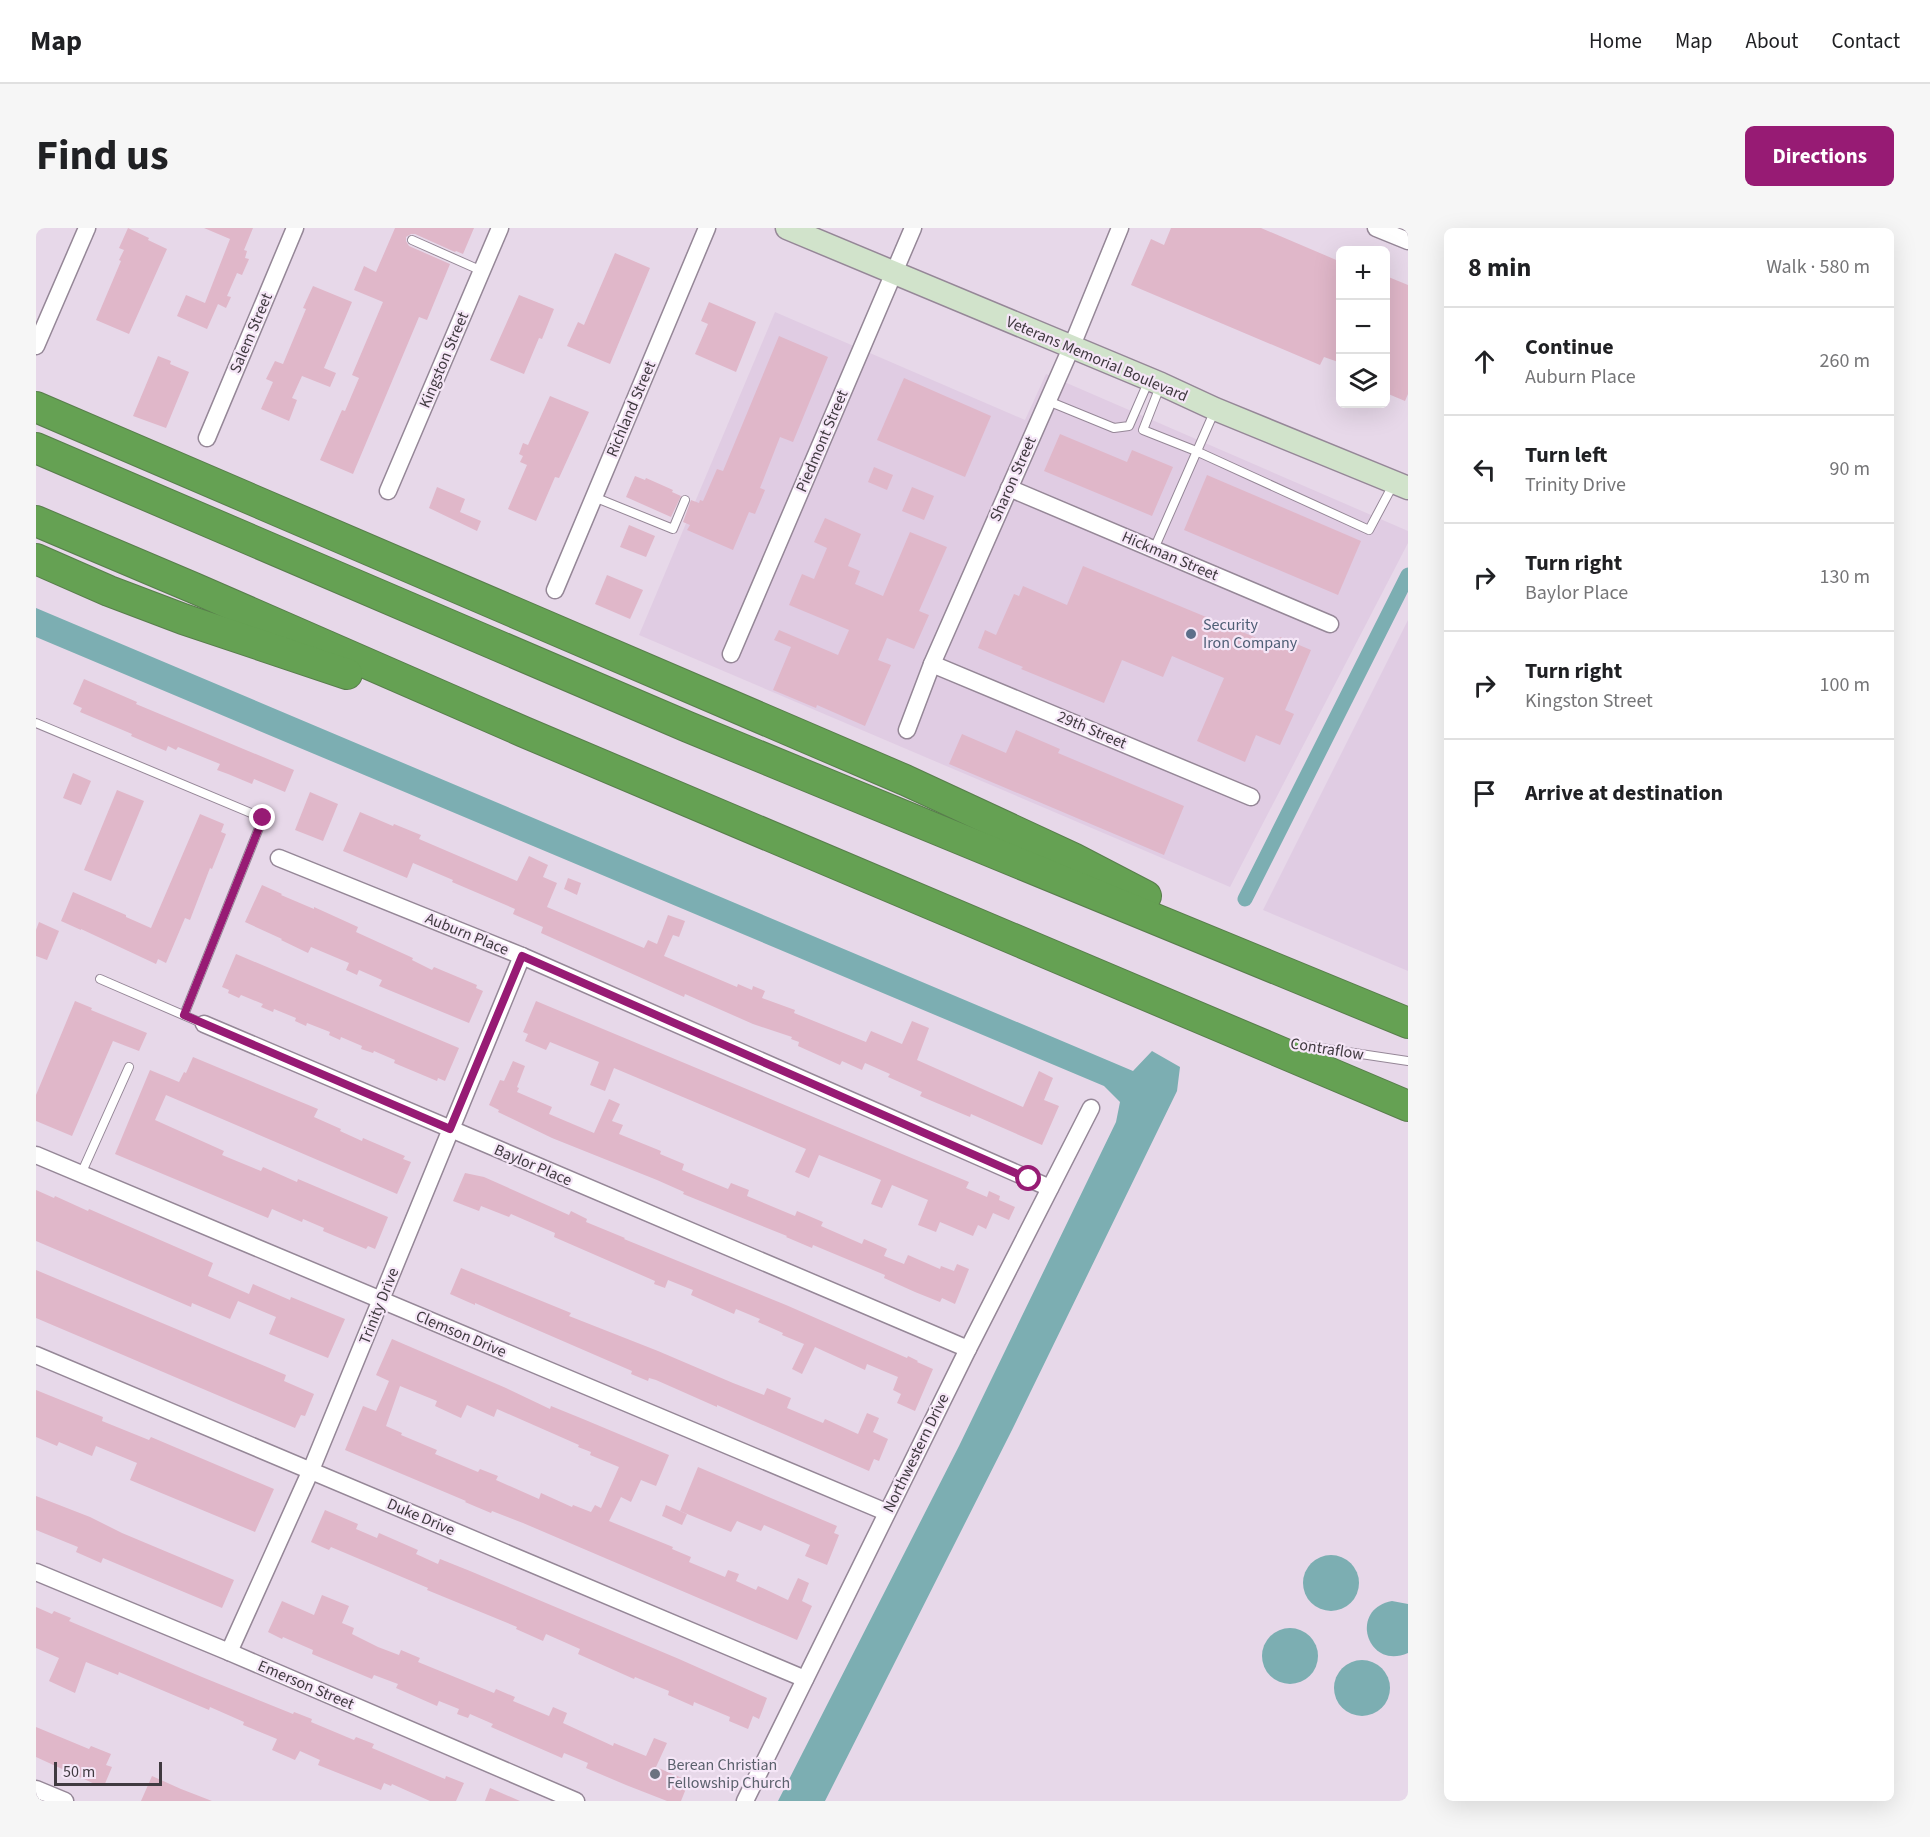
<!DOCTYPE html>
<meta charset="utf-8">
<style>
body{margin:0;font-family:"Source Sans 3",sans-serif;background:#f6f6f6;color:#202124}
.controls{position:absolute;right:18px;top:18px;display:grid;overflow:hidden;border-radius:9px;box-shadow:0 6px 24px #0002}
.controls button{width:54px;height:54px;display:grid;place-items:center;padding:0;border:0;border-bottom:2px solid #e0e0e0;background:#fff;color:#202124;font:30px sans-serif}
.scale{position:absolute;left:18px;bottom:15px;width:108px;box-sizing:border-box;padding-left:6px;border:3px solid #403a40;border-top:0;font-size:16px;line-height:21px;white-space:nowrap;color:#403a40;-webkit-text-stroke:4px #f5e6f7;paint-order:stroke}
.stop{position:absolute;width:18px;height:18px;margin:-14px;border:4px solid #971b74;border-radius:50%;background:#fff}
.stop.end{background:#971b74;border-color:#fff;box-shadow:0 2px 6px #0008}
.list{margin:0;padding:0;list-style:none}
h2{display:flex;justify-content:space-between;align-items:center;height:78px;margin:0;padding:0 24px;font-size:26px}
h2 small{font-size:20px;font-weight:400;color:#757577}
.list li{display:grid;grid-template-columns:39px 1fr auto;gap:18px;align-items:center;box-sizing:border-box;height:108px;padding:0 24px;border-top:2px solid #e0e0e0}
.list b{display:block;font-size:22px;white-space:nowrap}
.list p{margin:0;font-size:20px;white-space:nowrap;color:#757577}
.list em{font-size:20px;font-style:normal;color:#757577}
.icon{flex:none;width:33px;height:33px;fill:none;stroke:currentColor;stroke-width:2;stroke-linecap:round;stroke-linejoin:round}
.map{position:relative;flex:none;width:1372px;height:1573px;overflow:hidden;border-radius:9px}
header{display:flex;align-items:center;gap:36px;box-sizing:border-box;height:84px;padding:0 30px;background:#fff;border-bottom:2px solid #e0e0e0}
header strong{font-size:28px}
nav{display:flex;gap:33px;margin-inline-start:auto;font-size:21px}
.intro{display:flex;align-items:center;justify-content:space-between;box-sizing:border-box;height:144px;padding:0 36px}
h1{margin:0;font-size:42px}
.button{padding:15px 27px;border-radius:9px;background:#971b74;color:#fff;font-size:21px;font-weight:700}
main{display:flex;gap:36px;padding:0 36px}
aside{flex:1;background:#fff;border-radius:9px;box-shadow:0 6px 24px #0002}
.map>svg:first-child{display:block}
.built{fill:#e0cce3}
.water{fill:#7caeb2}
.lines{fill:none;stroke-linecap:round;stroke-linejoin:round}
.canal{stroke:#7caeb2;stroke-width:15}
.building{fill:#e0b7c9;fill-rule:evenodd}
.lane-casing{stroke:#958797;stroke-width:10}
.street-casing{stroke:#958797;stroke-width:19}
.secondary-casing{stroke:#958797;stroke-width:25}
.highway-casing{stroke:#587d4c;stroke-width:32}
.lane{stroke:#fff;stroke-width:8}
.street{stroke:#fff;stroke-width:16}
.secondary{stroke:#d1e3cb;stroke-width:22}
.highway{stroke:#65a153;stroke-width:30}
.route{stroke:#971b74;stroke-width:8}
.service-dot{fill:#5c6f8a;stroke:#f5e6f7;stroke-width:2}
.worship-dot{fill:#6b7280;stroke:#f5e6f7;stroke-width:2}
.labels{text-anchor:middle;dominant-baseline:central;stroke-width:4.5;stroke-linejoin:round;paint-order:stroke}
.street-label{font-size:16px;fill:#403a40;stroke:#f5e6f7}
.service-label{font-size:16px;fill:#4e5e75;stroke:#f5e6f7;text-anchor:start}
.worship-label{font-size:16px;fill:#5b616d;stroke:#f5e6f7;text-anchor:start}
</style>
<header>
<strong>Map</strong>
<nav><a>Home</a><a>Map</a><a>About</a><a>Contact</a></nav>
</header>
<div class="intro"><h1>Find us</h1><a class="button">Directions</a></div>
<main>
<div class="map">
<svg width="1372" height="1573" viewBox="0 0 1372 1573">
<rect width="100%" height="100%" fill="#e7d8e9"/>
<!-- built -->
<g class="built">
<polygon points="739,84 989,192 1010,146 1372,303 1372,315 1194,659 603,407"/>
<polygon points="1372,392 1372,743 1227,682"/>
</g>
<!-- water -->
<g class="water">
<polygon points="0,380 1097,843 1116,823 1144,839 1141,863 976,1202 789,1573 742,1573 923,1218 1080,894 1084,874 1068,858 0,409"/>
<circle cx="1295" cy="1355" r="28"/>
<path d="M1356 1373 1372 1376V1425C1331 1443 1312 1381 1356 1373Z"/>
<circle cx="1254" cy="1428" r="28"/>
<circle cx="1326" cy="1460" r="28"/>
</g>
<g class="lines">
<!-- canal -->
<polyline class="canal" points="1209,671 1372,347"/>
</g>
<!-- building -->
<g class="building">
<polygon points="92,0 113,10 112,12 131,21 93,106 60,92 85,33 83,32 88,22 83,20"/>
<polygon points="168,0 217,0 208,22 211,23 209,30 213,31 206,47 201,45 191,68 195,69 190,80 182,76 171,101 141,88 150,67 169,75 194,11"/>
<polygon points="359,0 438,0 427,26 420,23 419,24 379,6 375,6 370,9 370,13 373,18 414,36 391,92 383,89 317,246 284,232 306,182 309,183 323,150 316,147 347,74 318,62 328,38 340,44"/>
<polygon points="1135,0 1225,0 1305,34 1305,135 1288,129 1284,137 1095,57 1115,11 1128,17"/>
<polygon points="579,25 614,40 574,136 531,118 542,94 548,97"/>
<polygon points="1350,48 1372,57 1372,166 1369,173 1350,165"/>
<polygon points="277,58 316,74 288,140 300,145 294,159 266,148 256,170 261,172 253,193 225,181 237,154 230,151 239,133 247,136 270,81 267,80"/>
<polygon points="483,67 518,81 506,111 503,110 488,146 454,132"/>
<polygon points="673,74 720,94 700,144 659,126 672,96 665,93"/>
<polygon points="743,108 792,129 757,214 744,209 724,260 729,262 719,286 713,284 697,322 651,302 654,297 647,294 655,272 663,275 664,272 667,273 681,241 687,243"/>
<polygon points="122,128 135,133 134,136 153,144 130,200 97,188"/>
<polygon points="868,150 955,188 929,249 841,212"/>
<polygon points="514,168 553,184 523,250 519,249 500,293 472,281 491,237 484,234 487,228 483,226 487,215 492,217"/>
<polygon points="1024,206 1091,234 1096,222 1137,239 1116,288 1008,243"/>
<polygon points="838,239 857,247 851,262 832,254"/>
<polygon points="1171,247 1325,313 1302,367 1148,302"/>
<polygon points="599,248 609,252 610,250 637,262 636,264 645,268 635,289 590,269"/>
<polygon points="401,259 429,271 424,284 445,293 441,303 393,280"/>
<polygon points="876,259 898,268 888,292 866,283"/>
<polygon points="789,290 825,306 812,338 824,343 819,356 847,368 874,304 911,319 883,383 893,387 878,421 851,410 842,432 855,437 829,498 781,477 780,480 737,462 755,419 738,412 743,402 802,427 813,402 753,377 766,346 778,351 791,320 778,314"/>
<polygon points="593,297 619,308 610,329 584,319"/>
<polygon points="1047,338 1240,418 1244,409 1275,422 1249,482 1258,486 1244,517 1220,507 1209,534 1161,513 1188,450 1136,428 1127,449 1086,432 1068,475 985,441 987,439 942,420 949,402 960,407 978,366 983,368 987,358 1031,377"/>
<polygon points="571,347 607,362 594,391 559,376"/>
<polygon points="48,451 101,474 100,476 258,542 249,564 218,551 216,556 192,546 181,542 184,536 142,519 140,522 132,518 130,523 95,508 96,506 44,484 46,480 37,476"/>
<polygon points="980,502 1024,521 1022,525 1148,578 1128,627 913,536 926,506 970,525"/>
<polygon points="37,545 55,553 45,577 27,570"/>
<polygon points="81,562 108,573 75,653 48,642"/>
<polygon points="274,564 302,576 287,613 259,602"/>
<polygon points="324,584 357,598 358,596 385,607 383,611 481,653 493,628 512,637 507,649 521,655 511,679 608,720 612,712 621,716 632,687 649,693 643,709 637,707 628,728 701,759 702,756 716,762 717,758 729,763 726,770 759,782 758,785 830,814 835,803 866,816 876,793 893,800 881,832 987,879 1003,843 1017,850 1008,872 1023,878 1006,917 935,886 934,889 884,868 886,864 852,849 854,846 829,835 826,842 806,833 804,837 762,818 763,814 755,811 756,809 717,796 649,766 648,769 505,705 507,699 477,686 479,681 416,654 417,652 377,635 371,650 307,623"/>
<polygon points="164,586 188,596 185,604 190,606 176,641 174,640 154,692 149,690 130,735 122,731 120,736 45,701 45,702 25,693 37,664 90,687 90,689 115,700"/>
<polygon points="532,650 545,655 541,667 528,661"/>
<polygon points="226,657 246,666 245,667 278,681 278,679 322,699 320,704 377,730 376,732 396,742 398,739 441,757 440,760 447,763 433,795 343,758 346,752 323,742 321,747 310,742 313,735 275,719 272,725 245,712 246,711 209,694"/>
<polygon points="3,694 23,703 11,732 0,728 0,702"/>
<polygon points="200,726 423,820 409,853 402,850 401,853 358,835 359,832 338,823 337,825 325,821 326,818 305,809 304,812 293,807 294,804 271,795 270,798 259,793 260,790 238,781 237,784 225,779 227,776 205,767 203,770 192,765 193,762 186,759"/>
<polygon points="39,773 56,780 55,782 111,805 103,823 77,813 36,908 0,893 0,867"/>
<polygon points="500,773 933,954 930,960 951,969 953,963 964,968 963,972 979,979 973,992 957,985 950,1001 942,997 937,1008 904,994 900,1004 882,997 892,972 856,957 846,980 835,976 845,952 838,949 783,927 773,950 759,944 770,921 578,840 569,863 554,857 563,834 514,814 510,822 489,813 492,806 487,804"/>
<polygon points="157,829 282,881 278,889 305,901 304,903 326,913 327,910 369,928 367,931 375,934 361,966 130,867 119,892 188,923 186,927 225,943 227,939 261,954 262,951 352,989 339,1021 332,1018 330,1021 287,1003 288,1000 267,991 266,994 236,981 232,990 79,926 114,842 143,854 148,844 150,845"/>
<polygon points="477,833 489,838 481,859 483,860 481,864 516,879 513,886 558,905 573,871 584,876 576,893 587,897 583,906 625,923 624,926 648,936 646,942 692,961 695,955 713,962 711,968 759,988 761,983 787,994 785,998 826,1016 828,1011 851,1021 848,1028 868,1036 872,1027 904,1041 905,1038 918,1043 921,1036 933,1041 919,1076 906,1070 904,1074 879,1064 848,1050 849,1047 777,1017 776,1020 750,1009 751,1008 647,966 648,964 621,952 516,910 462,884 463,882 453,877 464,852 468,853"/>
<polygon points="429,945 448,949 533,987 535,983 551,991 550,994 589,1010 588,1011 750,1077 871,1130 872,1128 882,1133 881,1134 897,1141 879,1183 861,1175 865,1166 857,1162 862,1149 831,1136 829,1142 779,1119 766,1146 756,1141 768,1116 746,1107 747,1105 722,1094 724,1091 700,1081 698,1086 655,1067 657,1062 632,1052 629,1060 618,1056 619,1053 518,1009 519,1005 475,986 473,989 445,978 443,983 417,973"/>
<polygon points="0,962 18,970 19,968 52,983 53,981 177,1035 172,1048 213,1066 217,1056 254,1072 255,1069 309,1091 292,1130 233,1106 240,1089 202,1073 194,1091 156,1075 155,1079 0,1013"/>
<polygon points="425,1040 535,1085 533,1088 622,1123 697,1155 728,1167 731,1160 755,1170 751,1180 787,1195 789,1191 822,1206 831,1185 843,1190 837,1204 852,1211 843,1233 838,1231 833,1243 681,1177 681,1179 620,1152 613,1150 612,1153 595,1146 596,1143 536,1117 439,1075 439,1077 414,1066"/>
<polygon points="0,1042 250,1147 248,1153 278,1166 269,1188 265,1187 259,1200 0,1090"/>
<path d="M356 1111 470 1160 514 1181 515 1178 547 1191 633 1227 620 1258 605 1252 595 1274 585 1269 573 1293 637 1319 636 1321 655 1329 653 1334 689 1349 692 1342 703 1346 700 1353 720 1362 722 1358 752 1372 762 1350 773 1355 766 1373 776 1378 761 1412 487 1295 456 1283 455 1285 436 1277 429 1274 430 1273 309 1222 327 1178 340 1183 348 1165 353 1153 340 1147ZM364 1158 401 1173 399 1178 425 1190 431 1177 458 1189 461 1181 543 1217 542 1219 555 1224 554 1227 583 1239 565 1280 559 1277 555 1284 537 1277 536 1279 505 1265 503 1271 460 1252 462 1248 444 1241 442 1244 399 1226 401 1222 365 1207 366 1205 350 1198Z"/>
<polygon points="0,1162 67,1189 66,1193 113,1212 115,1209 238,1261 219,1304 94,1252 101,1235 60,1218 56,1228 23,1214 21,1218 0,1209"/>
<polygon points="662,1239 801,1298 798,1305 803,1307 791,1337 769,1328 774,1317 728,1297 725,1303 701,1293 695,1304 644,1283"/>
<polygon points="0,1268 54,1289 86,1305 198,1352 186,1380 67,1330 65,1335 40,1324 42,1319 0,1302"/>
<polygon points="630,1277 651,1286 646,1297 626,1288"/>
<polygon points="289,1282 322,1296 320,1301 341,1310 343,1305 382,1322 380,1326 402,1336 404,1331 434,1343 643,1431 731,1470 723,1491 717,1488 712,1501 693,1493 694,1489 658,1474 657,1478 632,1467 633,1463 599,1449 598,1451 542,1426 544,1421 510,1406 507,1413 480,1401 481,1399 391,1362 392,1360 295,1319 293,1322 275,1314"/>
<polygon points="286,1367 313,1378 306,1395 318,1400 316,1406 342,1419 363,1427 365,1422 384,1430 382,1434 458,1465 460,1461 479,1469 477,1473 513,1488 517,1479 531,1485 527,1495 577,1518 578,1515 610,1528 618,1510 631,1515 620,1539 653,1553 645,1573 631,1573 590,1557 550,1540 552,1535 528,1525 526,1530 455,1499 457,1496 434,1486 432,1490 421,1486 423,1481 403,1473 401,1478 360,1460 362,1456 338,1447 336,1451 276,1426 277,1422 247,1409 246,1411 232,1404 246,1373 278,1387"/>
<polygon points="0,1379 16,1386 18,1383 35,1390 33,1393 166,1449 257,1486 258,1484 276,1491 275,1494 318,1512 320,1509 338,1516 336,1520 409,1551 410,1548 428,1555 420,1573 394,1573 356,1556 355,1558 348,1555 345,1562 282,1537 284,1532 264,1523 259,1532 236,1522 241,1511 207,1497 208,1494 174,1479 173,1482 83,1444 82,1447 50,1434 39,1465 13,1453 23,1430 0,1420"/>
<polygon points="0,1499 53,1521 55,1518 75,1526 70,1537 76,1539 68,1558 62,1555 61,1557 0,1529"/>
<polygon points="116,1548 145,1561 176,1573 105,1573"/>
<polygon points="454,1560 484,1573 449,1573"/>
</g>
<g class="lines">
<defs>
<g id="lane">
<polyline points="376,12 446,43"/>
<polyline points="1125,156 1107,202 1160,223 1333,302 1358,255"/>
<polyline points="1012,173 1078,200 1093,198 1113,152"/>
<polyline points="558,269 637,301 649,272"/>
<polyline points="1118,321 1179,182"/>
<polyline points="0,495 227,590 148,787"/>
<polyline points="64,751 168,796"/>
<polyline points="1258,816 1372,833"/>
<polyline points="45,946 93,839"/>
</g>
<g id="street">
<polyline points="1340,0 1372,13"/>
<polyline points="0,118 51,0"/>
<polyline points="171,210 259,0"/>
<polyline points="973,260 1294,396"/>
<polyline points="352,263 464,0"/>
<polyline points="519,362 671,0"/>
<polyline points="695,426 877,0"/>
<polyline points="896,436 1215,569"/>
<polyline points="871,502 896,436 1035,120 1084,0"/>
<polyline points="243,630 486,728 1014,960"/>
<polyline points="168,796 932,1121"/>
<polyline points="0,927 850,1284"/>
<polyline points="0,1127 769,1451"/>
<polyline points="0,1344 193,1424 540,1573"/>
<polyline points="193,1424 275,1242 486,728"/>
<polyline points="0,1561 29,1573"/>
<polyline points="709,1573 932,1121 1055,880"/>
</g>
<polyline id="secondary" points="751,0 1125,156 1179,181 1372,260"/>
<g id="highway">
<polyline points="0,179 869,552 1037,630 1110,668"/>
<polyline points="0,220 652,499 1372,795"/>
<polyline points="0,293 158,360 488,504 1372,878"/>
<polyline points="0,331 73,363 147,391 311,446"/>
</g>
</defs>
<!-- lane casing -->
<use href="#lane" class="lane-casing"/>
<!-- street casing -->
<use href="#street" class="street-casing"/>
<!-- secondary casing -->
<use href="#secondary" class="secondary-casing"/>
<!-- highway casing -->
<use href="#highway" class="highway-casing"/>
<!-- lane -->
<use href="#lane" class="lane"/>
<!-- street -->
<use href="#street" class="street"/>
<!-- secondary -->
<use href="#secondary" class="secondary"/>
<!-- highway -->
<use href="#highway" class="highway"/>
</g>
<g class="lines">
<!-- route -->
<polyline class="route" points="227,590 148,787 414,901 486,728 993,951"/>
</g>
<!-- markers -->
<circle class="service-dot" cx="1155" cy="406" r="6"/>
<circle class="worship-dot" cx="619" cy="1546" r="6"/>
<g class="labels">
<!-- street labels -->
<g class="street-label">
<text transform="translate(215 105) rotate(-67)">Salem Street</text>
<text transform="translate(1061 131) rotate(23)">Veterans Memorial Boulevard</text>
<text transform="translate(408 132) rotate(-67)">Kingston Street</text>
<text transform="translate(595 181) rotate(-67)">Richland Street</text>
<text transform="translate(786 213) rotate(-67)">Piedmont Street</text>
<text transform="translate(977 251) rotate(-66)">Sharon Street</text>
<text transform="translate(1134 328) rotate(23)">Hickman Street</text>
<text transform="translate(1056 502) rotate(23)">29th Street</text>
<text transform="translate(431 706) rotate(22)">Auburn Place</text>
<text transform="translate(1291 821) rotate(9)">Contraflow</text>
<text transform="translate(497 937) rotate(23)">Baylor Place</text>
<text transform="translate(343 1078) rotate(-68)">Trinity Drive</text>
<text transform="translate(425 1106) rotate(23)">Clemson Drive</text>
<text transform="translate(880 1225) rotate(-64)">Northwestern Drive</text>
<text transform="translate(385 1289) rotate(23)">Duke Drive</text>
<text transform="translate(270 1457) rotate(23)">Emerson Street</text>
</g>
<!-- service labels -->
<g class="service-label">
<text x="1167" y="397">Security<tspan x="1167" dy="18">Iron Company</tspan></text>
</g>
<!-- worship labels -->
<g class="worship-label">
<text x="631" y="1537">Berean Christian<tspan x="631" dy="18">Fellowship Church</tspan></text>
</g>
</g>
</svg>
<div class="controls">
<button>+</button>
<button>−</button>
<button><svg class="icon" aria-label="layers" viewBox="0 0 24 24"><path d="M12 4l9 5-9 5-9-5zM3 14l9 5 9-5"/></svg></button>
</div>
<div class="scale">50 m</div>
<div class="stop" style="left:993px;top:951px"></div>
<div class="stop end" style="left:227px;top:590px"></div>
</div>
<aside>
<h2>8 min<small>Walk · 580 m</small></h2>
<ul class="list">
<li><svg class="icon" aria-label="ahead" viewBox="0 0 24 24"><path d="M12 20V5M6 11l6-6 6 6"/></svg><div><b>Continue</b><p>Auburn Place</p></div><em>260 m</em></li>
<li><svg class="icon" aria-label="left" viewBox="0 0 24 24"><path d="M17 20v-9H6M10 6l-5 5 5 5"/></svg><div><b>Turn left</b><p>Trinity Drive</p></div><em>90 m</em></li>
<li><svg class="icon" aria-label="right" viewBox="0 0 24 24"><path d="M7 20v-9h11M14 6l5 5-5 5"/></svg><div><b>Turn right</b><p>Baylor Place</p></div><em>130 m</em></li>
<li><svg class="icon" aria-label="right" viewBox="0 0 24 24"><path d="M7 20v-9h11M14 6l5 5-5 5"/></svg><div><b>Turn right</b><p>Kingston Street</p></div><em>100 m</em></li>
<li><svg class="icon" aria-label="arrive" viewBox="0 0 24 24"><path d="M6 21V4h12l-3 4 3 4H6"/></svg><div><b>Arrive at destination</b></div></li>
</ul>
</aside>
</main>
